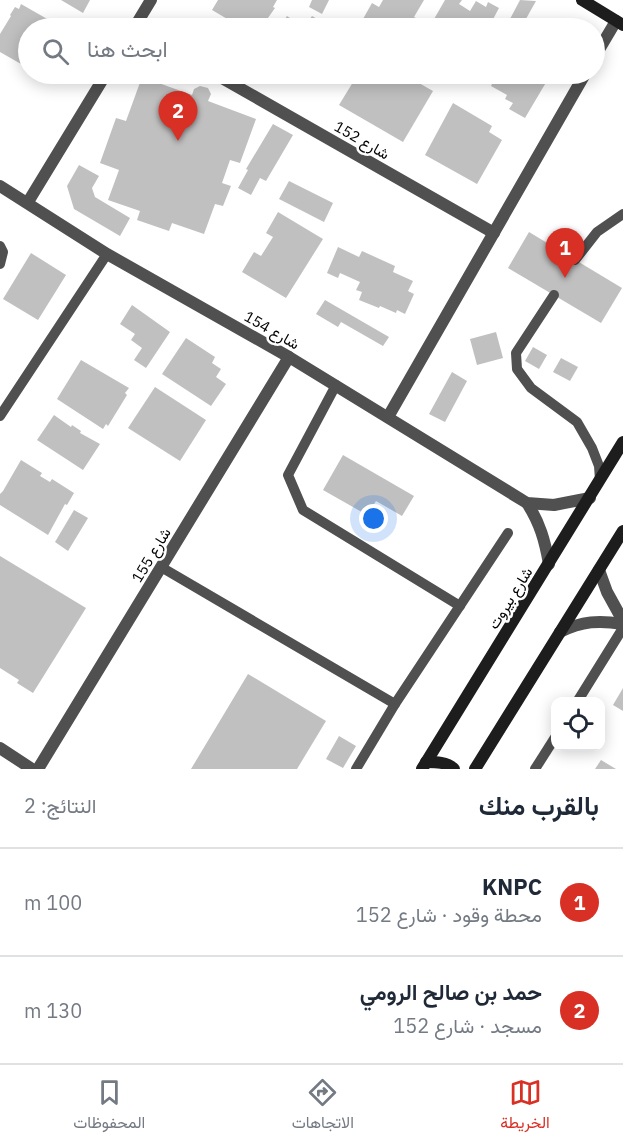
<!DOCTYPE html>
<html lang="ar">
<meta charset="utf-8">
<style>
body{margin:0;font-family:"IBM Plex Sans",Vazirmatn,sans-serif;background:#f2f2f3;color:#1f2937;direction:rtl}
.controls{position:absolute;right:18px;bottom:18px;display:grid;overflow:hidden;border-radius:12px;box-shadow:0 3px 15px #0003}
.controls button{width:54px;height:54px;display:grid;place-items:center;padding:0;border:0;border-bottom:2px solid #e0e1e3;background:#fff;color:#1f2937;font:30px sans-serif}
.you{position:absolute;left:374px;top:519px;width:21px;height:21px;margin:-15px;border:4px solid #fff;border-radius:50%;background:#1a73e8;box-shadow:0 0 0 9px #1a73e833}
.badge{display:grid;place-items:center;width:39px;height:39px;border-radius:50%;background:#d93025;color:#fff;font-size:20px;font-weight:700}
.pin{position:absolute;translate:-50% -50px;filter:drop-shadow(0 2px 3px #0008)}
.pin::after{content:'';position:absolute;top:32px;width:21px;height:18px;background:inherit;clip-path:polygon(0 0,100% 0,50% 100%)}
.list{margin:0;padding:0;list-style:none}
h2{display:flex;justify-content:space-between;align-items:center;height:78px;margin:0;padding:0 24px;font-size:26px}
h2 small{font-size:20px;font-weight:400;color:#747a83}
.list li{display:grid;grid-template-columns:39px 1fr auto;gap:18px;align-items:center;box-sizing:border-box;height:108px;padding:0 24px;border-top:2px solid #e0e1e3}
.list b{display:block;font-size:22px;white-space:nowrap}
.list p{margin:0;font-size:20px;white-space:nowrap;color:#747a83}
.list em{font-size:20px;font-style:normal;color:#747a83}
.icon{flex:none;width:33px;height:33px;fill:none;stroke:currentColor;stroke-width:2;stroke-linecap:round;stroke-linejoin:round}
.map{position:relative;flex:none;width:623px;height:769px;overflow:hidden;direction:ltr}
.search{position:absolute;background:#fff;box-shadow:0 3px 15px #0003;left:18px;right:18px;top:18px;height:66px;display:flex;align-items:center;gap:15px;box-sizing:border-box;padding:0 21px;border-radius:33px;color:#747a83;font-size:22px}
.sheet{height:294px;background:#fff}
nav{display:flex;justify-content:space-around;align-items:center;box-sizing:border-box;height:84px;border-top:2px solid #e0e1e3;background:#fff;font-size:16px;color:#747a83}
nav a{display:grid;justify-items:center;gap:3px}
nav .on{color:#d93025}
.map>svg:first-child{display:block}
.building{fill:#c0c0c0}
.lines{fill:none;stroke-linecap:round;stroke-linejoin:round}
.lane{stroke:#505050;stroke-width:10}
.street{stroke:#505050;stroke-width:12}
.secondary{stroke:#1d1d1d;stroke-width:12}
.labels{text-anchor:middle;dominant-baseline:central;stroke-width:5;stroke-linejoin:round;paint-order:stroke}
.street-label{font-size:15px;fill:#000;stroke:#fff}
</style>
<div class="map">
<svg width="623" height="769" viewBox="0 0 623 769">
<rect width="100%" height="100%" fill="#fff"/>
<!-- building -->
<g class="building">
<polygon points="61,0 90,0 83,13"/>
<polygon points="218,0 277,0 273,7 275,8 263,25 270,28 234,28 227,24 229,20 212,10"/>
<polygon points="312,0 329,0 322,14 309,7"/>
<polygon points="383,0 424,0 414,17 430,26 445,0 462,0 459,4 470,11 476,1 486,7 488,2 499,8 491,23 494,25 491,28 379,28 363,19 372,3 379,7"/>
<polygon points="520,0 536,1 522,26 510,19"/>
<polygon points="21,4 63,28 28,28 28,68 0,52 0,34 11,16 10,15 15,7 19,9"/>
<polygon points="287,16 299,24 296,28 279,28"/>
<polygon points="312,16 333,28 304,28"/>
<polygon points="38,74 62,74 58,79 54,77 51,81"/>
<polygon points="312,74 337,74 330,84"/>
<polygon points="358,74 403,74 433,91 403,142 339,105"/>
<polygon points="497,74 551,74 525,118 509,109 513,103 505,99 507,95 491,86"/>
<polygon points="142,77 192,95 194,89 200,86 208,88 211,94 208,101 256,119 240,163 230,160 222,183 231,186 223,206 215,204 204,234 172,223 169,231 137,220 140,211 108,200 119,170 100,163 116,118 126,121"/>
<polygon points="453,103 492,126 489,132 502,140 477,184 425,155"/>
<polygon points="273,124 293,135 266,181 260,178 251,195 238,188 248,170 246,169"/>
<polygon points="79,165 99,176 92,188 95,197 130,218 120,236 74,209 67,186"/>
<polygon points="289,181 333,203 324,222 279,199"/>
<polygon points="278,212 323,239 286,298 242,272 254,252 261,256 273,237 266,233"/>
<polygon points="529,232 622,288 601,323 508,268"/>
<polygon points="338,247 359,257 362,251 395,266 393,272 413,281 408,291 414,294 405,314 397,310 396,313 380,306 379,308 359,300 362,292 356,290 360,282 340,273 338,278 327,273"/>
<polygon points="31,253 66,275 38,320 3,299"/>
<polygon points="325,300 389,337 383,346 341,322 338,327 316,314"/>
<polygon points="132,305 170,332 146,368 134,360 142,348 131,340 135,334 120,324"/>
<polygon points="496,332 503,358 477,365 470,339"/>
<polygon points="186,338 215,357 212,363 221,369 216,377 226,384 211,406 162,374"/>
<polygon points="533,347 547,355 539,369 525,361"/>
<polygon points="561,358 578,367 570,381 553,372"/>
<polygon points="81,360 129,388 125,393 127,395 108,426 106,424 103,429 57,399"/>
<polygon points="452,372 467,381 445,422 429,414"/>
<polygon points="155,387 206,420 180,461 128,428"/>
<polygon points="54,415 71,427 72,425 81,431 80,433 100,444 83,470 37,440"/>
<polygon points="343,455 414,496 402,516 376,501 367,515 323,490"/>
<polygon points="21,460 42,473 40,476 50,482 52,479 74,493 67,505 65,504 48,535 0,505 0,494 3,491"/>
<polygon points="74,510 88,518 68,551 55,542"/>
<polygon points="0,556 86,608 33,693 17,683 19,680 0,668"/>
<polygon points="248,674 326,721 297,769 191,769"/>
<polygon points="623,688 623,711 613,705"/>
<polygon points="339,736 356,746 343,768 326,759"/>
<polygon points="601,760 616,769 595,769"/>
</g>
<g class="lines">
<!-- lane -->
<g class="lane">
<polyline points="0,246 3,252 0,264"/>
<polyline points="575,260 597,232 623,214"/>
<polyline points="554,295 516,353 517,369 531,388 577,422 592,448 599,466 600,480"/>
<polyline points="336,385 288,475 303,510 460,606"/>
<polyline points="0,416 107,254"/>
<polyline points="161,567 395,704"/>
<polyline points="577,702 623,628"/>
<polyline points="356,769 395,704 508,533"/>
<polyline points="535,769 556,736"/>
</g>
<!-- street -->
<g class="street">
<polyline points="134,28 151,0"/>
<polyline points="594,58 616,21"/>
<polyline points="215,74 494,233"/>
<polyline points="0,186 107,254 289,357 527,503 554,505 590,498"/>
<polyline points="28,202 106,74"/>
<polyline points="388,417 585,74"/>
<path d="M527 503C540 523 545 541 549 564"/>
<polyline points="599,570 607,592 623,621"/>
<path d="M560 632C582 621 599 620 623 624"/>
<polyline points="0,748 32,769"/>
<polyline points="38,769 289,357"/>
</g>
<!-- secondary -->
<g class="secondary">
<polyline points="582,0 623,25"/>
<path d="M426 762C436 762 447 762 454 769"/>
<polyline points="422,769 623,442"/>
<polyline points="475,769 623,531"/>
</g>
</g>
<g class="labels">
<!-- street labels -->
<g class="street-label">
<text transform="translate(362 140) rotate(30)">شارع 152</text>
<text transform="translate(272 330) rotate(30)">شارع 154</text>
<text transform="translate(151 555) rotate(-59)">شارع 155</text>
<text transform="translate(510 598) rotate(-58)">شارع بيروت</text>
</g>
</g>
</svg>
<div class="controls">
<button><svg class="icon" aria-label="locate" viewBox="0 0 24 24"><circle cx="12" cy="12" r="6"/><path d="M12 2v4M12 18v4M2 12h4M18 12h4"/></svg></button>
</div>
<div class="you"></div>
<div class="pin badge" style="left:565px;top:278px">1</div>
<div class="pin badge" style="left:178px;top:141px">2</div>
<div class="search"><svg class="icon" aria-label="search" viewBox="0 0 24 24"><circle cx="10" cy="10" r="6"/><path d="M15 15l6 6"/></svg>ابحث هنا</div>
</div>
<section class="sheet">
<h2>بالقرب منك<small>النتائج: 2</small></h2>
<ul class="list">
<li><span class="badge">1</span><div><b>KNPC</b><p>محطة وقود · شارع 152</p></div><em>100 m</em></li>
<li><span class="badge">2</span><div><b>حمد بن صالح الرومي</b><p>مسجد · شارع 152</p></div><em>130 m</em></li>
</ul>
</section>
<nav>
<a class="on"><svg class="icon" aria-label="map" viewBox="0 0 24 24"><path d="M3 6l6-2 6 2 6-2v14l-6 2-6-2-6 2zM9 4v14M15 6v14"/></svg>الخريطة</a>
<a><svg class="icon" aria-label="directions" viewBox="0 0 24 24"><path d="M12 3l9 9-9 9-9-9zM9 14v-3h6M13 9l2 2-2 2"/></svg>الاتجاهات</a>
<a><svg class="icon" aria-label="saved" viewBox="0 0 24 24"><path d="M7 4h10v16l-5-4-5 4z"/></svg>المحفوظات</a>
</nav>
